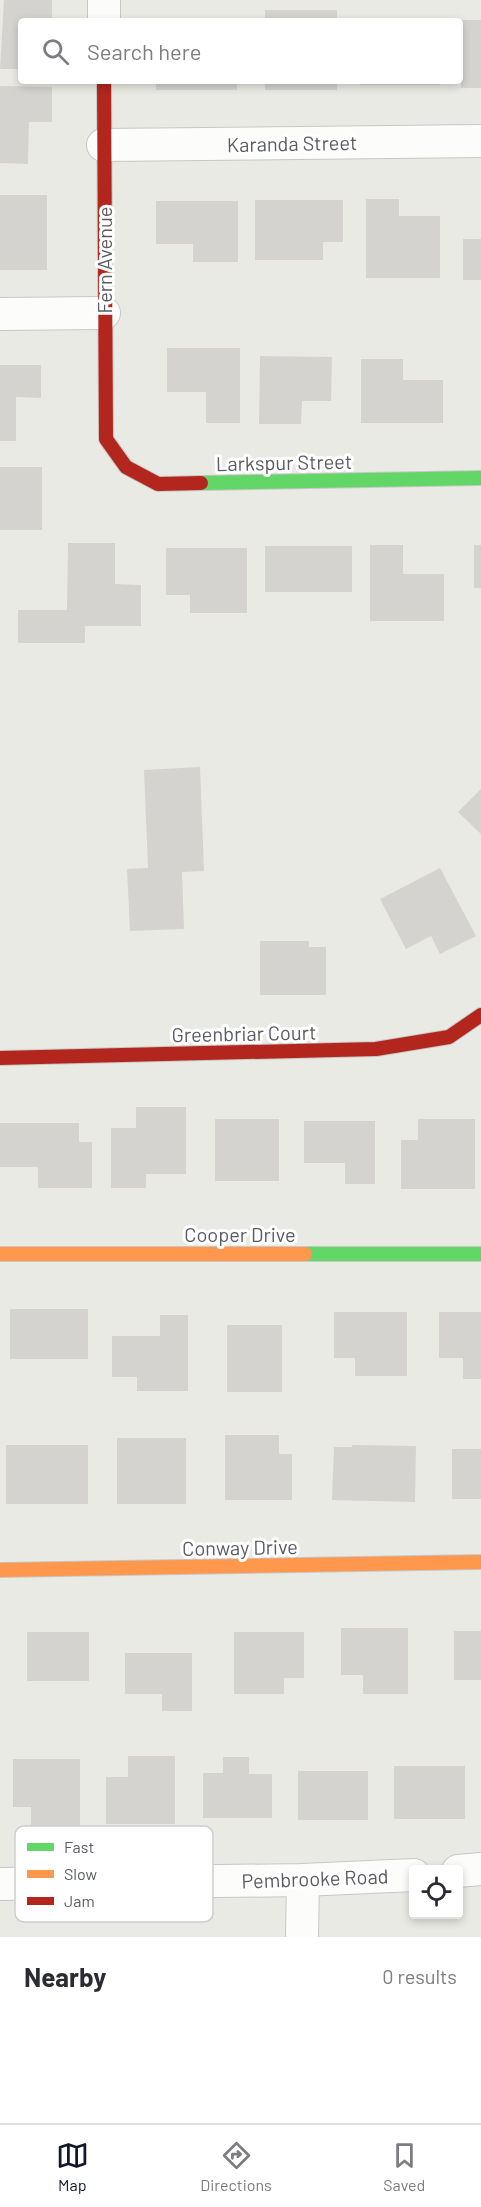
<!DOCTYPE html>
<style>
body{margin:0;font-family:Barlow,sans-serif;background:#f2f2f3;color:#2b2b33}
.controls{position:absolute;right:18px;bottom:18px;display:grid;overflow:hidden;border-radius:6px;box-shadow:0 3px 9px #0003}
.controls button{width:54px;height:54px;display:grid;place-items:center;padding:0;border:0;border-bottom:2px solid #e1e1e2;background:#fff;color:#2b2b33;font:30px sans-serif}
.list{margin:0;padding:0;list-style:none}
h2{display:flex;justify-content:space-between;align-items:center;height:78px;margin:0;padding:0 24px;font-size:26px}
h2 small{font-size:20px;font-weight:400;color:#7c7c81}
.icon{flex:none;width:33px;height:33px;fill:none;stroke:currentColor;stroke-width:2;stroke-linecap:round;stroke-linejoin:round}
.map{position:relative;flex:none;width:481px;height:1937px;overflow:hidden}
.search{position:absolute;background:#fff;box-shadow:0 3px 9px #0003;left:18px;right:18px;top:18px;height:66px;display:flex;align-items:center;gap:15px;box-sizing:border-box;padding:0 21px;border-radius:6px;color:#7c7c81;font-size:22px}
.sheet{height:186px;background:#fff}
nav{display:flex;justify-content:space-around;align-items:center;box-sizing:border-box;height:84px;border-top:2px solid #e1e1e2;background:#fff;font-size:16px;color:#7c7c81}
nav a{display:grid;justify-items:center;gap:3px}
nav .on{color:#111827}
.map>svg:first-child{display:block}
.building{fill:#d4d3cf}
.lines{fill:none;stroke-linecap:round;stroke-linejoin:round}
.street-casing{stroke:#c7c8c6;stroke-width:34}
.fast-casing{stroke:#c7c7c6;stroke-width:16}
.slow-casing{stroke:#c7c7c6;stroke-width:16}
.jam-casing{stroke:#c7c7c6;stroke-width:16}
.street{stroke:#fcfcfb;stroke-width:32}
.fast{stroke:#63d668;stroke-width:14}
.slow{stroke:#ff974d;stroke-width:14}
.jam{stroke:#b3261e;stroke-width:14}
.labels{text-anchor:middle;dominant-baseline:central;stroke-width:6;stroke-linejoin:round;paint-order:stroke}
.street-label{font-size:20px;fill:#5a5c62;stroke:#fff}
.key{fill:#fff;stroke:#ceced0;stroke-width:1.5}
.key-label{font-size:16px;fill:#5a5c62}
</style>
<div class="map">
<svg width="481" height="1937" viewBox="0 0 481 1937">
<rect width="100%" height="100%" fill="#eaeae4"/>
<!-- building -->
<g class="building">
<polygon points="4,0 52,0 52,21 21,21 21,69 0,69"/>
<rect x="265" y="10" width="72" height="11"/>
<rect x="461" y="20" width="20" height="68"/>
<rect x="156" y="81" width="81" height="9"/>
<rect x="265" y="81" width="72" height="9"/>
<rect x="360" y="81" width="80" height="4"/>
<polygon points="0,86 52,87 52,122 29,122 28,164 0,163"/>
<rect x="0" y="195" width="47" height="75"/>
<polygon points="366,199 399,199 399,216 440,216 440,278 366,278"/>
<polygon points="255,200 343,200 343,242 323,242 323,260 255,260"/>
<polygon points="156,201 238,201 238,262 193,262 193,244 156,244"/>
<rect x="463" y="239" width="18" height="41"/>
<polygon points="167,348 240,348 240,423 206,423 206,392 167,392"/>
<polygon points="260,356 332,357 331,401 302,401 301,424 259,424"/>
<polygon points="361,359 403,359 403,380 443,380 443,423 361,423"/>
<polygon points="0,365 41,365 41,398 16,397 16,441 0,441"/>
<rect x="0" y="467" width="42" height="63"/>
<polygon points="68,543 115,543 115,584 141,585 141,626 85,626 85,643 18,643 18,610 67,610"/>
<polygon points="370,545 403,545 403,574 444,574 444,621 370,621"/>
<rect x="474" y="545" width="7" height="43"/>
<rect x="265" y="546" width="87" height="46"/>
<polygon points="166,548 247,548 247,613 190,613 190,595 166,595"/>
<polygon points="200,767 204,871 182,872 184,929 130,931 127,869 148,868 144,770"/>
<polygon points="481,789 481,834 458,812"/>
<polygon points="440,868 476,936 440,954 431,936 406,949 380,899"/>
<polygon points="260,941 309,941 309,947 326,947 326,995 260,995"/>
<polygon points="136,1107 186,1107 186,1174 146,1174 146,1188 111,1188 111,1128 136,1128"/>
<rect x="215" y="1119" width="64" height="62"/>
<polygon points="418,1119 475,1119 475,1189 401,1189 401,1140 418,1140"/>
<polygon points="304,1121 375,1121 375,1184 345,1184 345,1163 304,1163"/>
<polygon points="0,1123 79,1123 79,1142 92,1142 92,1188 38,1188 38,1167 0,1167"/>
<rect x="10" y="1309" width="78" height="50"/>
<polygon points="334,1312 407,1312 407,1376 355,1376 355,1358 334,1358"/>
<polygon points="439,1312 481,1312 481,1379 463,1379 463,1358 439,1358"/>
<polygon points="160,1315 188,1315 188,1391 137,1391 137,1377 112,1377 112,1336 160,1336"/>
<rect x="227" y="1325" width="55" height="67"/>
<polygon points="225,1435 279,1435 279,1454 292,1454 292,1500 225,1500"/>
<rect x="117" y="1438" width="69" height="66"/>
<rect x="6" y="1445" width="82" height="59"/>
<polygon points="352,1445 416,1446 415,1502 332,1500 334,1447 352,1447"/>
<rect x="452" y="1449" width="29" height="50"/>
<polygon points="341,1628 408,1628 408,1694 363,1694 363,1675 341,1675"/>
<rect x="454" y="1631" width="27" height="49"/>
<rect x="27" y="1632" width="62" height="49"/>
<polygon points="234,1632 304,1632 304,1678 284,1678 284,1694 234,1694"/>
<polygon points="125,1653 192,1653 192,1711 162,1711 162,1694 125,1694"/>
<polygon points="128,1756 175,1756 175,1824 106,1824 106,1777 128,1777"/>
<polygon points="223,1757 249,1757 249,1774 272,1774 272,1818 203,1818 203,1773 223,1773"/>
<polygon points="13,1759 80,1759 80,1826 31,1826 31,1807 13,1807"/>
<rect x="394" y="1766" width="71" height="53"/>
<rect x="298" y="1771" width="70" height="49"/>
</g>
<g class="lines">
<defs>
<g id="street">
<polyline points="104,21 104,0"/>
<polyline points="103,145 481,141"/>
<polyline points="0,314 104,313"/>
<polyline points="458,1871 481,1869"/>
<polyline points="0,1884 303,1880 414,1875"/>
<polyline points="302,1937 303,1880"/>
</g>
<g id="fast">
<polyline points="201,483 481,478"/>
<polyline points="305,1254 481,1254"/>
</g>
<g id="slow">
<polyline points="0,1254 305,1254"/>
<polyline points="0,1570 481,1562"/>
</g>
<g id="jam">
<polyline points="104,81 106,439 126,467 158,484 201,483"/>
<polyline points="0,1058 376,1049 449,1037 481,1015"/>
</g>
</defs>
<!-- street casing -->
<use href="#street" class="street-casing"/>
<!-- fast casing -->
<use href="#fast" class="fast-casing"/>
<!-- slow casing -->
<use href="#slow" class="slow-casing"/>
<!-- jam casing -->
<use href="#jam" class="jam-casing"/>
<!-- street -->
<use href="#street" class="street"/>
<!-- fast -->
<use href="#fast" class="fast"/>
<!-- slow -->
<use href="#slow" class="slow"/>
<!-- jam -->
<use href="#jam" class="jam"/>
</g>
<g class="labels">
<!-- street labels -->
<g class="street-label">
<text transform="translate(292 143) rotate(-1)">Karanda Street</text>
<text transform="translate(104 260) rotate(-90)">Fern Avenue</text>
<text transform="translate(284 462) rotate(-1)">Larkspur Street</text>
<text transform="translate(244 1033) rotate(-1)">Greenbriar Court</text>
<text x="240" y="1234">Cooper Drive</text>
<text transform="translate(240 1547) rotate(-1)">Conway Drive</text>
<text transform="translate(315 1878) rotate(-2)">Pembrooke Road</text>
</g>
</g>
<!-- legend -->
<rect x="15" y="1826" width="198" height="96" rx="9" class="key"/>
<rect x="27" y="1843" width="27" height="8" fill="#63d668"/>
<rect x="27" y="1870" width="27" height="8" fill="#ff974d"/>
<rect x="27" y="1897" width="27" height="8" fill="#b3261e"/>
<g class="key-label">
<text x="64" y="1853">Fast</text>
<text x="64" y="1880">Slow</text>
<text x="64" y="1907">Jam</text>
</g>
</svg>
<div class="controls">
<button><svg class="icon" aria-label="locate" viewBox="0 0 24 24"><circle cx="12" cy="12" r="6"/><path d="M12 2v4M12 18v4M2 12h4M18 12h4"/></svg></button>
</div>
<div class="search"><svg class="icon" aria-label="search" viewBox="0 0 24 24"><circle cx="10" cy="10" r="6"/><path d="M15 15l6 6"/></svg>Search here</div>
</div>
<section class="sheet">
<h2>Nearby<small>0 results</small></h2>
<ul class="list">
</ul>
</section>
<nav>
<a class="on"><svg class="icon" aria-label="map" viewBox="0 0 24 24"><path d="M3 6l6-2 6 2 6-2v14l-6 2-6-2-6 2zM9 4v14M15 6v14"/></svg>Map</a>
<a><svg class="icon" aria-label="directions" viewBox="0 0 24 24"><path d="M12 3l9 9-9 9-9-9zM9 14v-3h6M13 9l2 2-2 2"/></svg>Directions</a>
<a><svg class="icon" aria-label="saved" viewBox="0 0 24 24"><path d="M7 4h10v16l-5-4-5 4z"/></svg>Saved</a>
</nav>
